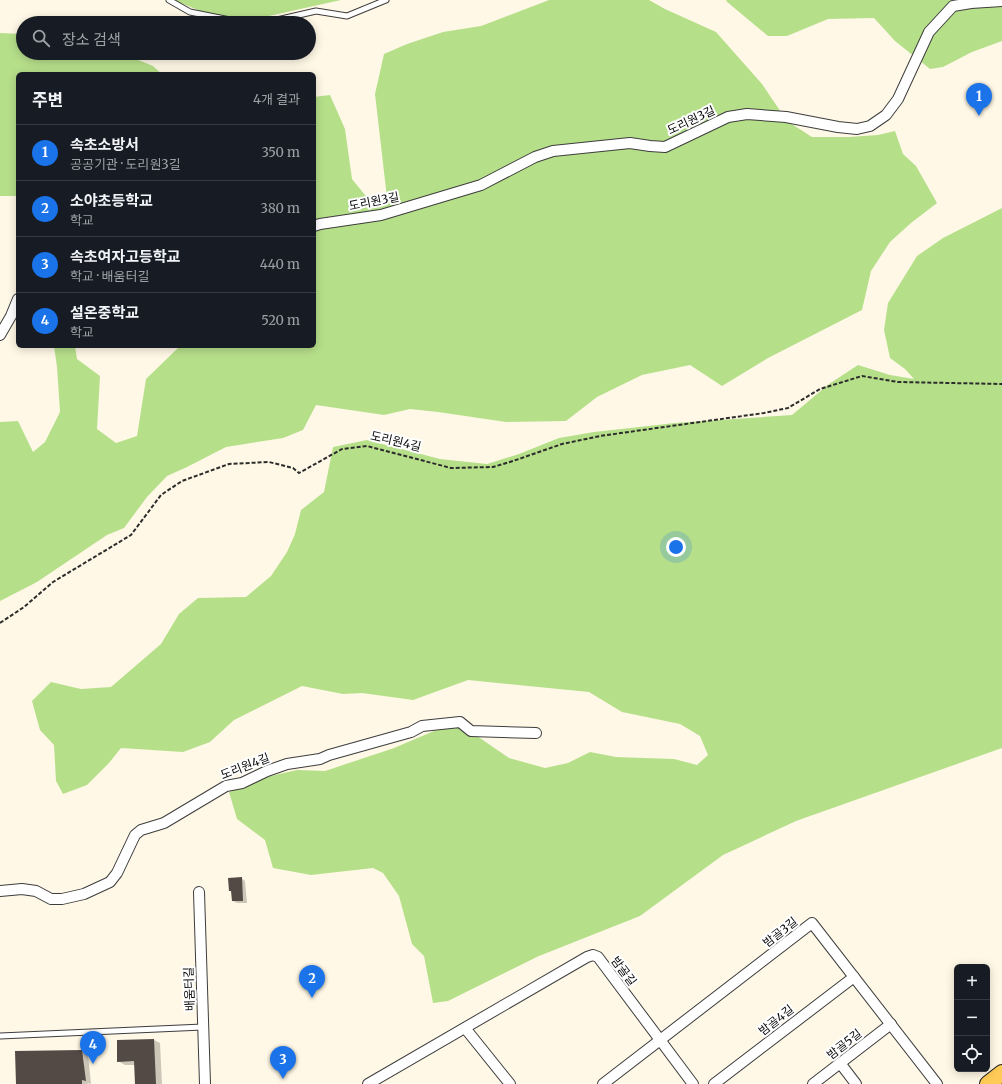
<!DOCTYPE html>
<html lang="ko">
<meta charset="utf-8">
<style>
body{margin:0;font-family:Merriweather,"Noto Sans KR",serif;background:#20242c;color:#f1f3f6}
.controls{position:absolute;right:12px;bottom:12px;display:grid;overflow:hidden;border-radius:6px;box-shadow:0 2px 10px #0003}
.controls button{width:36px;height:36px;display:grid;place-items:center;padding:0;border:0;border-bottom:1px solid #363941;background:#171b24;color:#f1f3f6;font:20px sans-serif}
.you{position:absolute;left:676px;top:547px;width:14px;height:14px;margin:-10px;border:3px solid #fff;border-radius:50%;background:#1a73e8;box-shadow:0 0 0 6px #1a73e833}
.badge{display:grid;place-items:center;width:26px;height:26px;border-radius:50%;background:#1a73e8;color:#fff;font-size:13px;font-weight:700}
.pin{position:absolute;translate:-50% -33px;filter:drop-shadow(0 1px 2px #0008)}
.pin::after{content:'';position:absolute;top:21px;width:14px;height:12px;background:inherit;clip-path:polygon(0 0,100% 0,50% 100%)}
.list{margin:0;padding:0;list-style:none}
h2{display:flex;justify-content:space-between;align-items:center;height:52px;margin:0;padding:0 16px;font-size:17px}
h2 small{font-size:13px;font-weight:400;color:#9ea1a6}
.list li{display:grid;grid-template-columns:26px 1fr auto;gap:12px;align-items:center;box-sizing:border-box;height:56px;padding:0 16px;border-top:1px solid #363941}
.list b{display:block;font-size:15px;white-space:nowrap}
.list p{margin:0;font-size:13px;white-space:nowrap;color:#9ea1a6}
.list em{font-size:13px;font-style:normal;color:#9ea1a6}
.icon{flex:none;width:22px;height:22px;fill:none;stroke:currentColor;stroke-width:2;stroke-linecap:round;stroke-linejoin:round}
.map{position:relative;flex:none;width:1002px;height:1084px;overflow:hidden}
.search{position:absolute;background:#171b24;box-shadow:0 2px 10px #0003;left:16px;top:16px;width:300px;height:44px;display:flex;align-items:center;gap:10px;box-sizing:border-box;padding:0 14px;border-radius:22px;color:#9ea1a6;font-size:15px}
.panel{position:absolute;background:#171b24;box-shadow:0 2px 10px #0003;left:16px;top:72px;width:300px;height:276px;border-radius:6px}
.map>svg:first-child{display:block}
.forest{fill:#b6df8a}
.shadow{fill:#0003}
.building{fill:#534a45}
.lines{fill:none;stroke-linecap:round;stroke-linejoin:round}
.service-casing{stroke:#3d3d3d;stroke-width:7}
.minor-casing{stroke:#3d3d3d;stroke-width:12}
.primary-casing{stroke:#1b1b1b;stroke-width:18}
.path{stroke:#2c2c2c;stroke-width:2;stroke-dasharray:4 2;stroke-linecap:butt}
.service{stroke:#fff;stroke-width:5}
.minor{stroke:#fff;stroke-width:10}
.primary{stroke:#ffcb56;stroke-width:16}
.labels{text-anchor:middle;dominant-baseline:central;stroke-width:4;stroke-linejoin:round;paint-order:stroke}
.street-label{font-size:12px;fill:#0a0a0a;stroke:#fff}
</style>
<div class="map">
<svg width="1002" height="1084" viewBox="0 0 1002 1084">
<rect width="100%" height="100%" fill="#fff8e6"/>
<!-- forest -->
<g class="forest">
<polygon points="168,0 341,0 237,23 229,23 181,3"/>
<polygon points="549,0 649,0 665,9 716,32 762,84 787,121 812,137 849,137 878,135 895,131 903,154 916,166 937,203 911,223 890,242 871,271 862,310 768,358 722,386 690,365 642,375 597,397 566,421 506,422 438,412 410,409 384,415 316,405 303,430 283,438 226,447 187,467 167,476 147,497 124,528 107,535 37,582 0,601 0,422 18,421 33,452 45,442 60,412 57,367 54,346 75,346 77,359 100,376 97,429 116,443 137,436 146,379 180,346 314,346 314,97 330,95 345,129 352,179 365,195 387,198 375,94 384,54 407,44 443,32 481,26"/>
<polygon points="727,0 1002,0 1002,41 972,52 943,67 930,69 895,41 874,18 828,19 787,36 768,36 726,1"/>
<polygon points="0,33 23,34 23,53 121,53 153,66 162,74 18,74 18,196 0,196"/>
<polygon points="1002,208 1002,748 796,821 723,855 640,916 539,956 448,1001 433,1003 424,956 412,944 399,896 383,873 373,868 311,875 273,868 265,840 237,819 229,792 253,780 297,770 325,771 394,748 434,731 453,726 477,736 509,758 545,768 568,763 590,752 616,757 674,759 697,765 708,755 700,736 680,724 622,712 589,692 468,680 413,700 362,693 343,694 302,686 234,720 210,742 183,752 121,748 109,763 87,785 63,794 56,781 54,745 40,730 32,701 51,682 81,689 111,687 161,644 179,614 198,598 246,597 271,576 287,552 295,534 301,510 324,492 333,447 367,440 440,459 487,464 519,454 559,438 594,432 675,423 792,415 829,384 858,365 890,375 914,379 905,369 890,358 884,330 888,303 917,256 943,238"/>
</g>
<!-- shadow -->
<g class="shadow">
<polygon points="241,878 245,881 247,903 237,903 233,901 233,892 230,890"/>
<polygon points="154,1040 160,1043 162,1084 136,1084 135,1065 125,1065 118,1061"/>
<polygon points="82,1051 88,1055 91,1084 87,1083 88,1084 17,1084"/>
</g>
<!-- building -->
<g class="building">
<polygon points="242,877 243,901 232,901 231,891 229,891 228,878"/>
<polygon points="154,1039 156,1084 135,1084 134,1061 117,1062 117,1040"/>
<polygon points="82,1050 86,1081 82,1080 82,1084 16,1084 15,1051"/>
</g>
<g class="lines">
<defs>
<g id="service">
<polyline points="169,0 190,12 245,23"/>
<polyline points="264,23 316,11 347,16 386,0"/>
<polyline points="0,1036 203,1027"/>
</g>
<g id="minor">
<polyline points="314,226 320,224 381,215 481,185 535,157 553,151 630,143 650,146 665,147 728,117 747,114 786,117 838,127 857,129 870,126 886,115 898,99 929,32 953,6 971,3 1002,1"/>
<polyline points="0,335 11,316 18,299"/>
<polyline points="0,891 22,889 36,891 51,899 62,899 84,894 110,882 117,873 135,835 141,830 164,823 226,786 242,783 267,771 287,764 320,759 329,755 411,732 422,726 460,722 471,731 536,733"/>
<polyline points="199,892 205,1084"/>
<polyline points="465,1028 510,1084"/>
<polyline points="840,1063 856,1084"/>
<polyline points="368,1084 587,957 593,955 598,957 693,1084"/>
<polyline points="603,1084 812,923 937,1084"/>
<polyline points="714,1084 854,977"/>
<polyline points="813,1084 891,1024"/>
</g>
<polyline id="primary" points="988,1084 1002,1073"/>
</defs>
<!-- service casing -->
<use href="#service" class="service-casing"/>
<!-- minor casing -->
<use href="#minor" class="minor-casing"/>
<!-- primary casing -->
<use href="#primary" class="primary-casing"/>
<!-- path -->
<polyline class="path" points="0,623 24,607 53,582 131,535 161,495 182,481 229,464 269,462 293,468 299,473 342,449 367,446 451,468 493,467 513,461 562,444 600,436 764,413 788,408 820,389 862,376 898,382 1002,384"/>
<!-- service -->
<use href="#service" class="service"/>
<!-- minor -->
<use href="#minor" class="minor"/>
<!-- primary -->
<use href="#primary" class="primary"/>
</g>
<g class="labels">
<!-- street labels -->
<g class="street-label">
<text transform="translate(691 120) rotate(-25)">도리원3길</text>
<text transform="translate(374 201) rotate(-11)">도리원3길</text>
<text transform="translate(396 441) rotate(13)">도리원4길</text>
<text transform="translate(245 766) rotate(-21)">도리원4길</text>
<text transform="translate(780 932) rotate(-38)">밤골3길</text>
<text transform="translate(624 971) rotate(53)">밤골길</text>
<text transform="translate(189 989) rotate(-92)">배움터길</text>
<text transform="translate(776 1020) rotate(-38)">밤골4길</text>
<text transform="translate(844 1044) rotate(-38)">밤골5길</text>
</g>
</g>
</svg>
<div class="controls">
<button>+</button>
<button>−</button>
<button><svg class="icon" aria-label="locate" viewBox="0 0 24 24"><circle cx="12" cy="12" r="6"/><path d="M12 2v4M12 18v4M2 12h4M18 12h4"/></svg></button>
</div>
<div class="you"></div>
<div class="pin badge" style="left:979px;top:116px">1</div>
<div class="pin badge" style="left:312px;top:998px">2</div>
<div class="pin badge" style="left:283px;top:1079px">3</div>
<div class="pin badge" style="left:93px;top:1064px">4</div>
<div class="search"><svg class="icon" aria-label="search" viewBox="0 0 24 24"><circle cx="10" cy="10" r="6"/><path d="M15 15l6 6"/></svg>장소 검색</div>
<section class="panel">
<h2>주변<small>4개 결과</small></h2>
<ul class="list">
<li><span class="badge">1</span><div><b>속초소방서</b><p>공공기관 · 도리원3길</p></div><em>350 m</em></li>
<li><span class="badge">2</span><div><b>소야초등학교</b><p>학교</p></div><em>380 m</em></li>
<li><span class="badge">3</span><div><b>속초여자고등학교</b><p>학교 · 배움터길</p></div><em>440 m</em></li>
<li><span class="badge">4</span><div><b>설온중학교</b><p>학교</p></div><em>520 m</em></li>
</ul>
</section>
</div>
